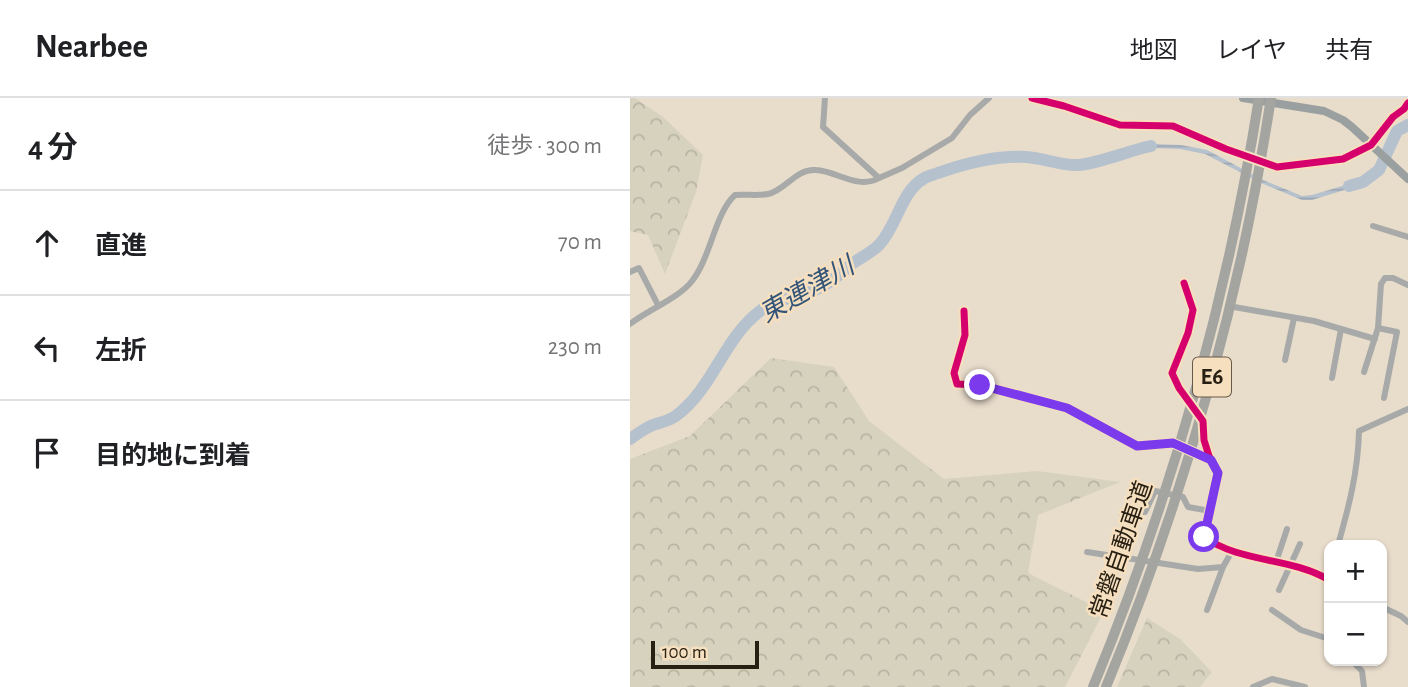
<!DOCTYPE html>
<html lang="ja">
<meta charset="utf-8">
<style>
body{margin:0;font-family:"Alegreya Sans","Noto Sans JP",sans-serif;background:#f2f2f2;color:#202124}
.controls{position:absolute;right:21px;bottom:21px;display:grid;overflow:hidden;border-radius:14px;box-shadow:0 2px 5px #0004}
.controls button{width:63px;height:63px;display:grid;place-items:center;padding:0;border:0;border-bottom:2px solid #e0e0e0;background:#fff;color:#202124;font:35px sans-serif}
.scale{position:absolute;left:21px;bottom:18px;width:108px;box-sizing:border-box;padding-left:7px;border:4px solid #292014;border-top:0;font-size:19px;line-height:24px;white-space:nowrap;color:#292014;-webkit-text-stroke:5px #f5dfbe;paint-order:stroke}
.stop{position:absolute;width:21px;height:21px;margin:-16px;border:5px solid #7c3aed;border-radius:50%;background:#fff}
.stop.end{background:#7c3aed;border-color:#fff;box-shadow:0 2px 7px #0008}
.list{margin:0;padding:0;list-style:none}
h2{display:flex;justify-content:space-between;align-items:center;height:91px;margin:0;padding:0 28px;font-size:30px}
h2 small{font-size:23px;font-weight:400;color:#757577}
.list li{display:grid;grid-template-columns:46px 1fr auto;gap:21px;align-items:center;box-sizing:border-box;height:105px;padding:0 28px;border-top:2px solid #e0e0e0}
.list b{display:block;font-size:26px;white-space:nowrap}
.list em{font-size:23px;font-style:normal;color:#757577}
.icon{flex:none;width:38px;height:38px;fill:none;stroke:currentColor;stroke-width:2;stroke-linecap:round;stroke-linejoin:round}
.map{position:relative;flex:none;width:778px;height:589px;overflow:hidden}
header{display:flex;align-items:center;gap:42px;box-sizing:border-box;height:98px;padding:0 35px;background:#fff;border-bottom:2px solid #e0e0e0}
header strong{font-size:33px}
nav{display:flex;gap:38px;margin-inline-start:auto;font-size:24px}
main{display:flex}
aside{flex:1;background:#fff}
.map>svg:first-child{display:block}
.forest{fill:url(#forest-crowns)}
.water{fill:url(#water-rules)}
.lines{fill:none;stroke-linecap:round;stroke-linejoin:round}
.river{stroke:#b6c1ce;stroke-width:12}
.street{stroke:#a7aaa9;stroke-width:6}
.secondary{stroke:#9a9f9f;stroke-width:8}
.highway{stroke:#a4a5a0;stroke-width:10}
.cycleway-casing{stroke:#f5dfbe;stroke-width:11}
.cycleway{stroke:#d6006c;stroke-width:7}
.route{stroke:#7c3aed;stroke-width:9}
.labels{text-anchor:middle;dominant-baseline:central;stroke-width:5;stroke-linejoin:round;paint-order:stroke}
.shield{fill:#f5dfbe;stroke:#665947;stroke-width:2}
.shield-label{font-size:23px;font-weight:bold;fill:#292014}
.street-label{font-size:24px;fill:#292014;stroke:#f5dfbe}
.water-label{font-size:26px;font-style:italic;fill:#325479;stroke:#f5dfbe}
</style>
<header>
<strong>Nearbee</strong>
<nav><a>地図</a><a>レイヤ</a><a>共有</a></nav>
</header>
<main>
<aside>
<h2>4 分<small>徒歩 · 300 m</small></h2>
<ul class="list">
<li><svg class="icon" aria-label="ahead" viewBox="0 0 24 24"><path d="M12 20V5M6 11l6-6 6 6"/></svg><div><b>直進</b></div><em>70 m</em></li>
<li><svg class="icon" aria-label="left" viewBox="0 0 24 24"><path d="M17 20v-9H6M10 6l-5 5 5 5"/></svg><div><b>左折</b></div><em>230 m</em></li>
<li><svg class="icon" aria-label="arrive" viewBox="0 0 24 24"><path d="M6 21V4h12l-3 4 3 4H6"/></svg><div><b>目的地に到着</b></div></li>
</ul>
</aside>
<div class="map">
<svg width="778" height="589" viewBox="0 0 778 589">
<defs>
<pattern id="forest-crowns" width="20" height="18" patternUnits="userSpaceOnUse" patternTransform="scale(1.75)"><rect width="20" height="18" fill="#d6d2bd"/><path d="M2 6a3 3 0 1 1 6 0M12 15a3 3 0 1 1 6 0" fill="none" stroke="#b8b4a2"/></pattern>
<pattern id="water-rules" width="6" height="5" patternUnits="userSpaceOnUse" patternTransform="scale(1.75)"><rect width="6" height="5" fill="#b6c1ce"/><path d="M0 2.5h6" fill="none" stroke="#9ca6b0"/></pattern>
</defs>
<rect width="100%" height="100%" fill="#e8dccb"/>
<!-- forest -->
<g class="forest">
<polygon points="0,0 5,0 33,19 73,57 66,94 35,176 18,137 0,133"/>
<polygon points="141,260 204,269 239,323 314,381 407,373 490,384 408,417 398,475 474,513 435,589 0,589 0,361 60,338"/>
<polygon points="517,520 550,541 582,574 570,589 487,589"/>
</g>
<!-- water -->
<polygon class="water" points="522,46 551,47 577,52 633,82 672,98 682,97 732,82 734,86 682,102 672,102 631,85 575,56 550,51 522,50 507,53 506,49"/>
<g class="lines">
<!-- river -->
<g class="river">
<polyline points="719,88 733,84 749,72 767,33 778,27"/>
<path d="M0 341C7 336 15 330 23 327 31 324 40 323 47 317 83 290 94 240 130 213 147 200 170 199 189 190 203 184 212 174 223 165 232 159 242 154 249 147 267 128 271 94 293 81 297 78 303 77 308 75 336 65 366 57 396 59 414 60 431 68 449 67 474 64 497 53 521 48"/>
</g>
<!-- street -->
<g class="street">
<polyline points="195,0 193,29 249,80 272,70 322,40 340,17 359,0"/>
<polyline points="402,0 434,8 490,27 543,28 596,51 647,69 713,61 741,47 763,19 774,11 778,5"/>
<polyline points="743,128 778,139"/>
<polyline points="0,174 9,170 28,207"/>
<path d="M554 185 563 212 558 235 542 275 549 290 573 323 574 342 579 358 588 375 574 439C611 465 660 459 699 482"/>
<polyline points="604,209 684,223 745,241"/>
<polyline points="334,213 335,237 324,275 327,286 350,287 437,310 507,348 543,345 581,362"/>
<path d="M0 226C18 212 49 200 62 183 81 159 85 115 105 97 116 96 128 98 138 96 155 93 166 70 186 72 207 73 228 92 249 80"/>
<polyline points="748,230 767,234 754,300"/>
<polyline points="655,262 664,220"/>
<polyline points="734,274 748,230 751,186 755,180 763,180 778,187"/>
<polyline points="702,280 711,231"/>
<polyline points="492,415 515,414 525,393 553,399 558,409 580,413"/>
<path d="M708 447C719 408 728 374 729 333L778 311"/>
<polyline points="457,454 568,471 593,469 602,453"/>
<polyline points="646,464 657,431"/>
<polyline points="649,492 670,446"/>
<polyline points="752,509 771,518 778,524"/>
<polyline points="577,512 593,469"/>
<polyline points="642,512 671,532 699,541"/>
<polyline points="722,563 732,573 734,589"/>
<polyline points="623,589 642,581 675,589"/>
</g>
<!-- secondary -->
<polyline class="secondary" points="613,0 694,13 713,22 722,29 778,81"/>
<!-- highway -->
<g class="highway">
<path d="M463 589C541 400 597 202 629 0"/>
<path d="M476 589C554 400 610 202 641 0"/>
</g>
<defs>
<g id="cycleway">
<polyline points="402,0 434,8 490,27 543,28 596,51 647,69 713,61 741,47 763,19 774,11 778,5"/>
<path d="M554 185 563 212 558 235 542 275 549 290 573 323 574 342 579 358 588 375 574 439C611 465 660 459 699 482"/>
<polyline points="334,213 335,237 324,275 327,286 350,287 437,310 507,348 543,345 581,362"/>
</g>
</defs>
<!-- cycleway casing -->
<use href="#cycleway" class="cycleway-casing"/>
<!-- cycleway -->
<use href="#cycleway" class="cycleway"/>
</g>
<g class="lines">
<!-- route -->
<polyline class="route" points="350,287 437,310 507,348 543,345 581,362 588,375 574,439"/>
</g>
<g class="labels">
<!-- shield labels -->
<rect class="shield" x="563" y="259.5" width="38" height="39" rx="5"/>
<g class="shield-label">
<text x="582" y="279">E6</text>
</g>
<!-- street labels -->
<g class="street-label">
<text transform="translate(492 452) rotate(-71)">常磐自動車道</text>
</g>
<!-- water labels -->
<g class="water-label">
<text transform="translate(177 192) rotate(-30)">東連津川</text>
</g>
</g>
</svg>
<div class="controls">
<button>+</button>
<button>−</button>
</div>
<div class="scale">100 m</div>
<div class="stop" style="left:574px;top:439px"></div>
<div class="stop end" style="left:350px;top:287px"></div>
</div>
</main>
